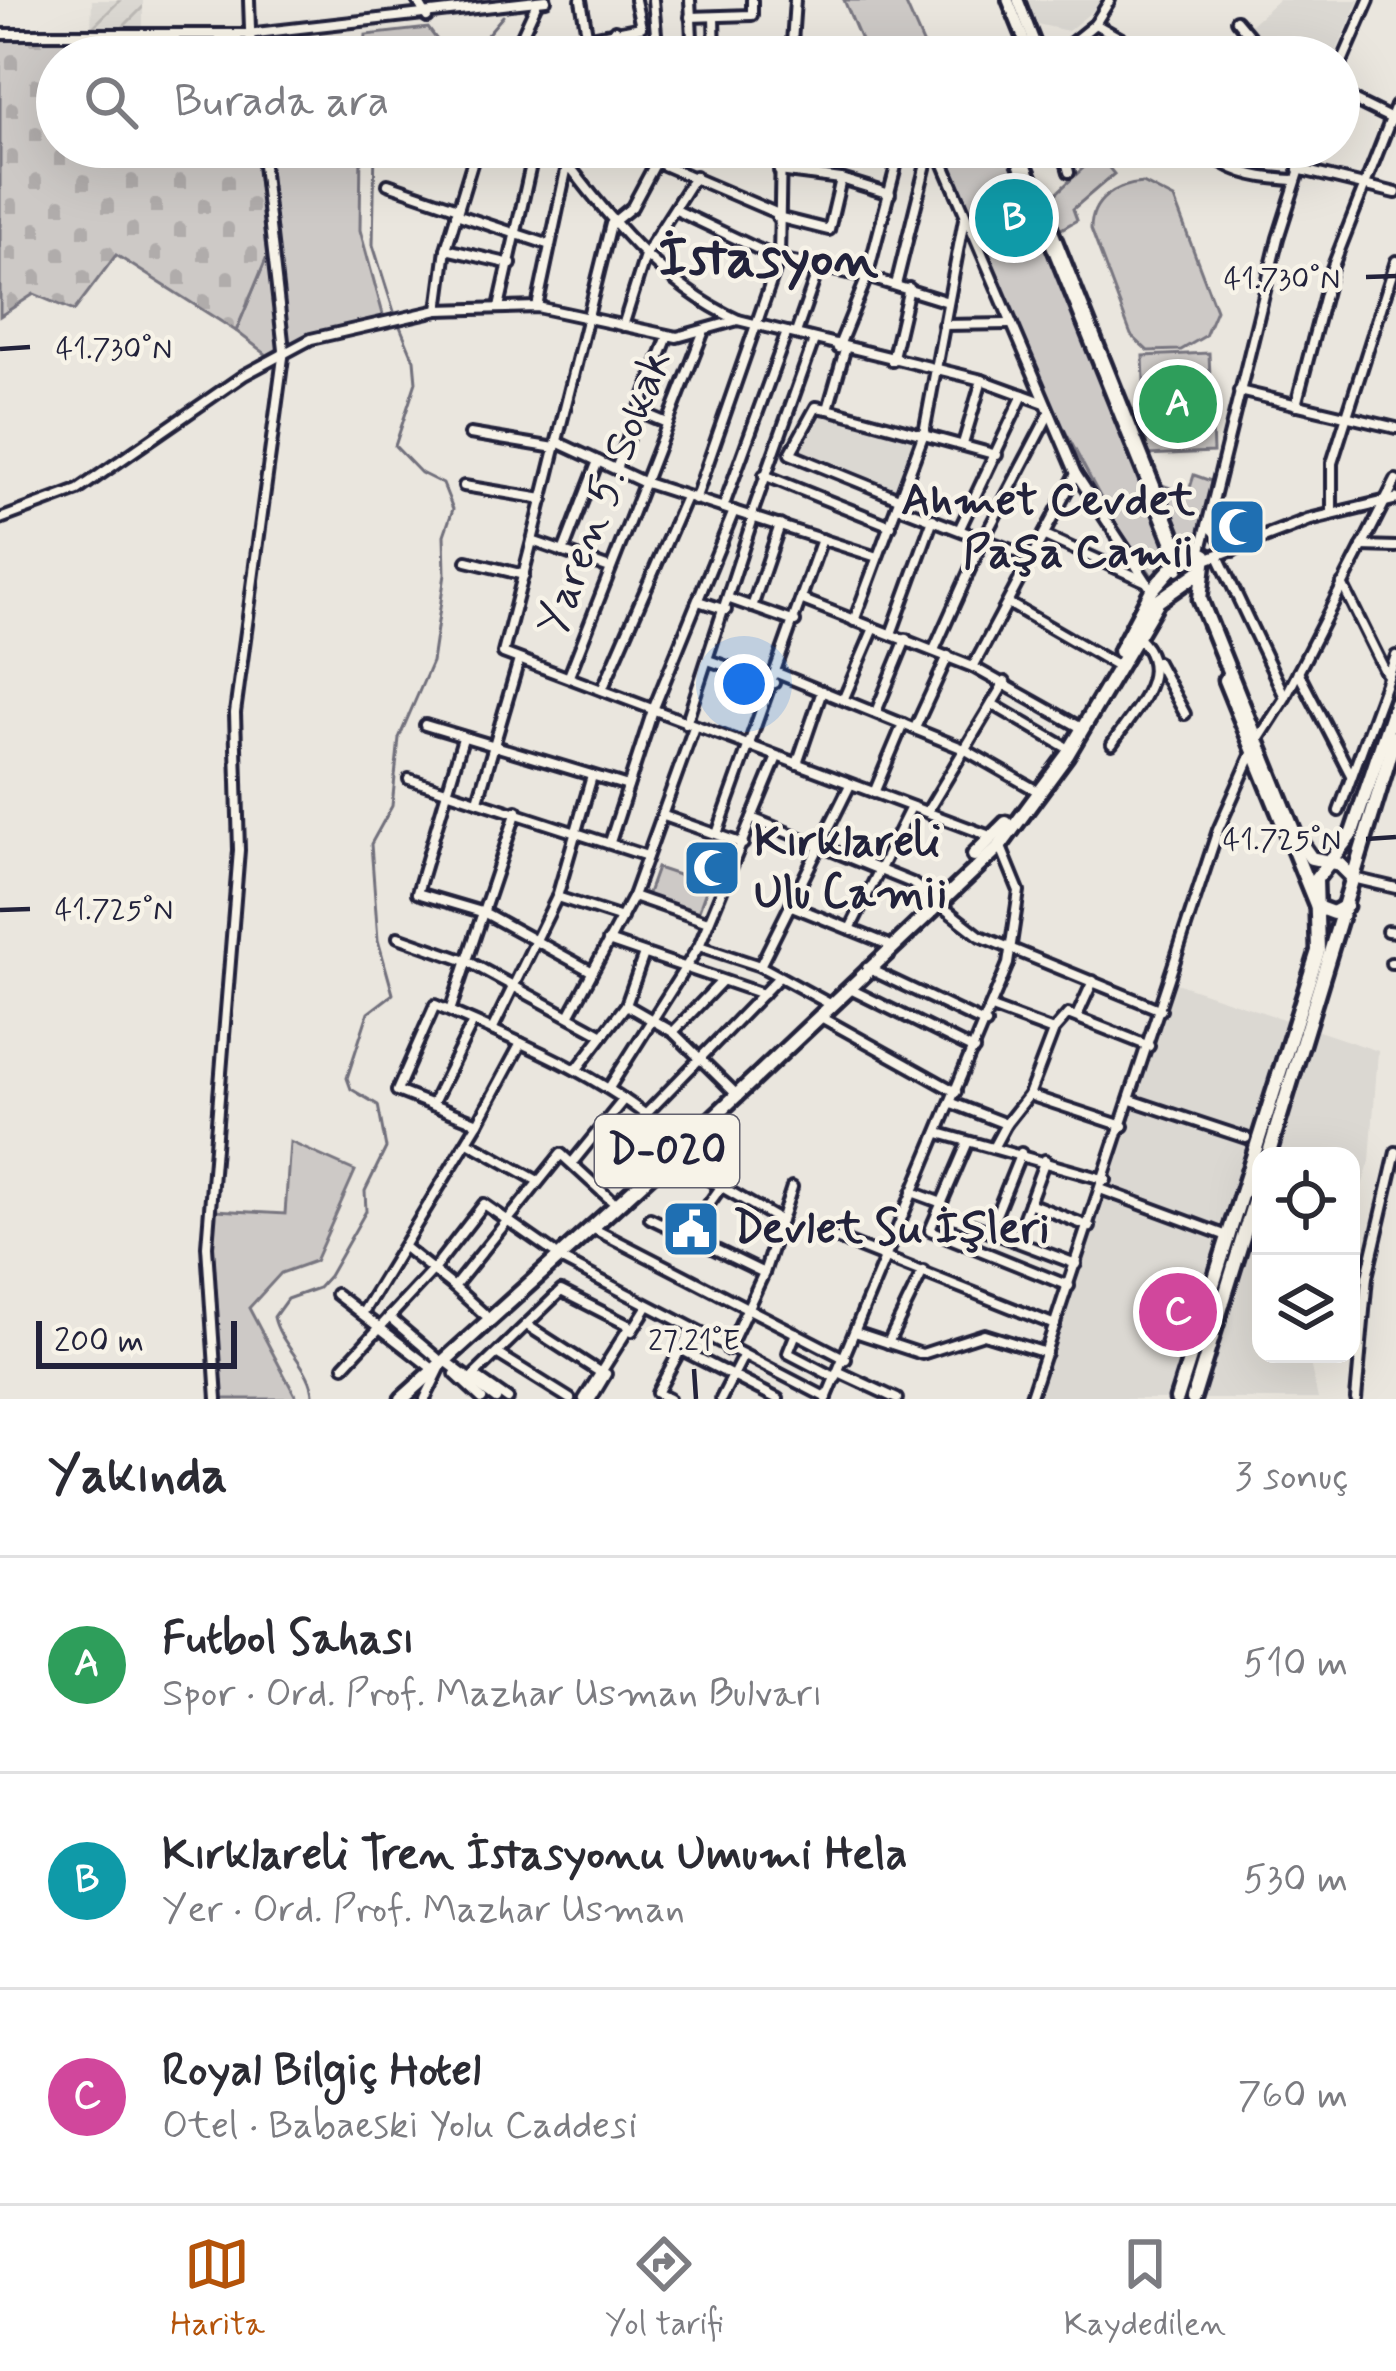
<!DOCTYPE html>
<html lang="tr">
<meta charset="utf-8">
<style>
body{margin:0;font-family:Mynerve,sans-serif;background:#f7f7f7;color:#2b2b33}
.controls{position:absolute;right:36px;bottom:36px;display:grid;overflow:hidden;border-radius:24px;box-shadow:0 12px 48px #0002}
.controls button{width:108px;height:108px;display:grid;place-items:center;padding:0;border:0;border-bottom:3px solid #e1e1e2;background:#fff;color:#2b2b33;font:60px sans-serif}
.scale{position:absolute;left:36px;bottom:30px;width:201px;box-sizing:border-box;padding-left:12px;border:6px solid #22223b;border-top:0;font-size:33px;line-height:42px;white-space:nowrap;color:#22223b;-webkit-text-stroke:9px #f7f3e8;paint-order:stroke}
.you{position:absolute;left:744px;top:684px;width:42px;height:42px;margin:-30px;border:9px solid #fff;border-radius:50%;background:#1a73e8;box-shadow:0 0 0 18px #1a73e833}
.badge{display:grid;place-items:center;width:78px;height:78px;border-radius:50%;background:#b45309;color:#fff;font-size:39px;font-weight:700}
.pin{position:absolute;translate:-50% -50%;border:6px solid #fff;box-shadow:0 3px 12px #0006}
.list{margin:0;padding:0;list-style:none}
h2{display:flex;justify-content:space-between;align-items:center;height:156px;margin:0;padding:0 48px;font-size:51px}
h2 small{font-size:39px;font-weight:400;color:#7c7c81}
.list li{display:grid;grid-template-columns:78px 1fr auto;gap:36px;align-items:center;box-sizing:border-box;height:216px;padding:0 48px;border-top:3px solid #e1e1e2}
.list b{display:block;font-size:45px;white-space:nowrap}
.list p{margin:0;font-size:39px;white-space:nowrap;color:#7c7c81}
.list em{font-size:39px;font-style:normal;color:#7c7c81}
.icon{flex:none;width:66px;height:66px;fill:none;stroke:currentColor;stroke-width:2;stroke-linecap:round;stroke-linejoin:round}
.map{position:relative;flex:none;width:1396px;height:1399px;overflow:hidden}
.search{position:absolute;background:#fff;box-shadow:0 12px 48px #0002;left:36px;right:36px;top:36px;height:132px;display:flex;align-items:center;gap:30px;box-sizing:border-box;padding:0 42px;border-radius:66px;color:#7c7c81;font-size:45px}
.sheet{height:804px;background:#fff}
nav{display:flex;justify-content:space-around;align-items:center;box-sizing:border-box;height:168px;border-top:3px solid #e1e1e2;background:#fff;font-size:33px;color:#7c7c81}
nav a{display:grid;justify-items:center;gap:6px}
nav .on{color:#b45309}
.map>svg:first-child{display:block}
.built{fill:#dbd8d2}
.industrial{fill:url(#industrial-furrows)}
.green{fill:#cdc9c6;stroke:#787680;stroke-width:3}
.cemetery{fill:url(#cemetery-stones);stroke:#787680;stroke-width:3}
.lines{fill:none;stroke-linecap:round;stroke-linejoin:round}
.stream{stroke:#716f7b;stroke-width:3}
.minor-casing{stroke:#22223b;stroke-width:16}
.major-casing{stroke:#22223b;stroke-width:18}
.highway-casing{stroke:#22223b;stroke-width:21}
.minor{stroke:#f7f3e8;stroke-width:8}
.major{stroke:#f7f3e8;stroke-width:9}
.highway{stroke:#f7f3e8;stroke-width:12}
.ticks{fill:none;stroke:#22223b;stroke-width:4.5}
.labels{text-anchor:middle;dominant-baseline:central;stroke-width:9;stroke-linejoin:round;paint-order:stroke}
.shield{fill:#f7f3e8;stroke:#62616f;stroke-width:3}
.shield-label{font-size:42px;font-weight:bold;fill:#22223b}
.street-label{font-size:45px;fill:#22223b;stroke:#f7f3e8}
.poi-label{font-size:45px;font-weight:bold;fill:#22223b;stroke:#f7f3e8;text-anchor:start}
.district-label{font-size:57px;font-weight:bold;fill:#22223b;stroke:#f7f3e8}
.ticks-label{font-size:30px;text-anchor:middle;fill:#22223b;stroke:#f7f3e8;stroke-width:9;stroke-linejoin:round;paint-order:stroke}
</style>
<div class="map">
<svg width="1396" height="1399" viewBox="0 0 1396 1399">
<defs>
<pattern id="industrial-furrows" width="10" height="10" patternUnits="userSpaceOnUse" patternTransform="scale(3)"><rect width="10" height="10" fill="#dbd8d2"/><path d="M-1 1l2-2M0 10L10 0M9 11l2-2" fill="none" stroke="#bcb9b5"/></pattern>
<pattern id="cemetery-stones" width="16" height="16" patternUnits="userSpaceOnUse" patternTransform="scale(3)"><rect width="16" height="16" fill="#cdc9c6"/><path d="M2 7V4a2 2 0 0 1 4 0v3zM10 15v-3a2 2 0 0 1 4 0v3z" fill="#b0acab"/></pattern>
</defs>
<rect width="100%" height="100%" fill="#eae6de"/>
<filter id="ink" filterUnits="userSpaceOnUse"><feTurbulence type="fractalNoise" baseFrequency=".00833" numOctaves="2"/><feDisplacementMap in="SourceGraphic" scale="24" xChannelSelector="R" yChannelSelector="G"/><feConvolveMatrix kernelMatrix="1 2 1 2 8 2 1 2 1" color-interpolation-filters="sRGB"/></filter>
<g filter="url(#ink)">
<!-- built -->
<g class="built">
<polygon points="1020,0 1106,0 1068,31 1037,24"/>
<polygon points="1278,0 1359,0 1334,57 1274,57 1248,27"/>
<polygon points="816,407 922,439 902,500 790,454"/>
<polygon points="1176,983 1378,1051 1370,1161 1351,1221 1351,1156 1261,1156 1261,1354 1308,1354 1318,1399 1031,1399"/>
</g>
<!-- industrial -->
<polygon class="industrial" points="92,0 143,0 143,30 91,30"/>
<!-- green -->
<g class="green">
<polygon points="844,0 904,0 929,57 868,57"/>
<polygon points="428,28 450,57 364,57 366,35"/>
<polygon points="267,147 361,147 360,230 384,318 288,343 275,256"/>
<polygon points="940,147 1007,147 1170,555 1153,577 1112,519 1050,403"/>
<polygon points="1098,154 1114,174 1073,209 1077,220 1054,233 1043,206"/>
<path d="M1143 183 1174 199 1216 310 1205 336 1181 350 1148 351 1131 335 1091 229C1091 200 1115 185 1143 183Z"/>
<polygon points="267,257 281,347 267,355 236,331"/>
<polygon points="1209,353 1213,452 1147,455 1143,356"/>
<polygon points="1194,475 1211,481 1202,535 1184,540 1162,485 1188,494"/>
<polygon points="657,868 708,885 698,913 647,896"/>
<polygon points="290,1142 355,1171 315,1261 281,1273 249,1308 297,1399 221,1399 211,1248 216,1210 285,1214"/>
</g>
<!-- cemetery -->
<polygon class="cemetery" points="0,39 243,41 245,57 57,57 57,147 259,147 267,257 236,331 116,255 74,311 34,294 0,316"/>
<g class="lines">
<!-- stream -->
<g class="stream">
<polyline points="468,57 503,16"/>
<polyline points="375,147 373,245 395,315"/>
<path d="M313 1399C315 1370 280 1346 274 1317L287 1299 318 1288 329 1276 366 1211 365 1191 386 1148 378 1105 351 1089 347 1078 368 1013 393 994 378 940 371 844 392 806 399 738 432 662 445 574 444 535 453 509 443 484 421 473 395 446 416 382 414 360 399 324"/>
</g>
<defs>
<g id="minor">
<polyline points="249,0 251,57"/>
<polyline points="417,0 427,17"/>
<polyline points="581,0 591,57"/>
<polyline points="653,0 658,57"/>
<polyline points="690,0 693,57"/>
<polyline points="690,17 752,15 752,0"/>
<polyline points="714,17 715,57"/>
<polyline points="1236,20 1267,57"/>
<polyline points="1095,24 1134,46 1149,42"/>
<polyline points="615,30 619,57"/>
<polyline points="0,34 247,34 546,0"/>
<polyline points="515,52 641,27 635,0"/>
<polyline points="512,57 536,5"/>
<polyline points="778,57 791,57"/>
<polyline points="791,57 795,0"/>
<polyline points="1054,57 1095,24 1110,0"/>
<polyline points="1339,69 1369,0"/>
<polyline points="1339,93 1396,121"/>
<path d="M555 147C606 214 659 284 738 320L982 380 1045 403"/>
<polyline points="927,147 940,155 1076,474 1152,590"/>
<polyline points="1062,147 1069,172"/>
<path d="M1199 147C1231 172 1253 178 1294 180"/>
<polyline points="557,150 592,147"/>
<polyline points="659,163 776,213"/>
<polyline points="1298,169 1396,193"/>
<polyline points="779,171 841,179 890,194"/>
<polyline points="388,184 458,208"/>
<polyline points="676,210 779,259 867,277 948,302"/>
<polyline points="456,214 550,245"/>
<polyline points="777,217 829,230 841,179"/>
<polyline points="446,249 511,264"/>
<polyline points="896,285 930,148"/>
<polyline points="499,307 535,147"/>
<polyline points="537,307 567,166"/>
<polyline points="438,310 446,249 477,147"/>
<polyline points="943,325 1010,324"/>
<polyline points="623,326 646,253 695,176"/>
<polyline points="796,333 819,267"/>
<polyline points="838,348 867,277 901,147"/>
<polyline points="845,350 828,409 997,455"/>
<polyline points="892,361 909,288"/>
<polyline points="1239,391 1396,428"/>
<polyline points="1296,405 1331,271 1396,106"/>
<polyline points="828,409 816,407 790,454 901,499"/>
<polyline points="638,411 667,423"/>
<polyline points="470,434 555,448"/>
<polyline points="557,442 643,482 877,557"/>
<polyline points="963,444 982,380"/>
<polyline points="616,469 668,336"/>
<polyline points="764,475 891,526"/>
<polyline points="464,486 543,499"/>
<polyline points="695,500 779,259 781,147"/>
<polyline points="899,507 1032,558"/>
<polyline points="723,508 787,332"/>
<polyline points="1332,513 1332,463 1396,261"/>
<polyline points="751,517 814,340"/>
<polyline points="0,519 78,490 244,375 311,339 438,310 537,307 677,337 738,320"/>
<polyline points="960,528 1023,395"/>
<polyline points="1211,528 1233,551"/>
<polyline points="1045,536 1145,581"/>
<polyline points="532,541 611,224 632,207 664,147"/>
<polyline points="1362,546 1396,547"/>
<polyline points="1201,550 1278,238 1307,147"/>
<polyline points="563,552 598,461"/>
<polyline points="1218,556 1285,697"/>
<polyline points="467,561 524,575"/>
<polyline points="610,568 532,541 503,653 990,836"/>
<polyline points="1342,584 1386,673"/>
<polyline points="730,599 795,622"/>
<polyline points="803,600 973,667 1078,726"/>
<polyline points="698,601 726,610"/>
<polyline points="1008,603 1114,664"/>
<polyline points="752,607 780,525"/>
<polyline points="854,621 924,433 964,219"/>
<polyline points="891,634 933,519"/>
<polyline points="934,650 984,538 1049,414"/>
<polyline points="708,660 774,683"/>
<polyline points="1157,662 1185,714"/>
<polyline points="973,667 1076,474"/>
<polyline points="1298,672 1351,775"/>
<polyline points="777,673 964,749 1034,789"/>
<polyline points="569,676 703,333"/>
<polyline points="602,690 686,497"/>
<polyline points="844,698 874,628"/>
<polyline points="992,704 1064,746"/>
<polyline points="876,712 906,639"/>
<polyline points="686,724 753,518"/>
<polyline points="425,725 628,786"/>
<polyline points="915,728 948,656"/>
<polyline points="463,738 417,893 485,913 591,971"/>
<path d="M1112 744C1134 710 1175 672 1138 638"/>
<polyline points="797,764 822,691"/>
<polyline points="409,779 647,856"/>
<polyline points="874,793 903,724"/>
<polyline points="478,800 519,660"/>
<polyline points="1339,811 1396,656"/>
<polyline points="927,812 1005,682"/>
<polyline points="664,816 743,844"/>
<polyline points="754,819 912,883 980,936 1161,1010"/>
<polyline points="717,834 822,539"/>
<polyline points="610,842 653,710 734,511"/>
<polyline points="1353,878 1396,888"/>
<polyline points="633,896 708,922"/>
<polyline points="557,897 622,918"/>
<polyline points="792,906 887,944"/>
<polyline points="850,929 911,807"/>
<polyline points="1387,931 1396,932"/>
<polyline points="398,937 469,962 603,1035"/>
<polyline points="608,941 763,994"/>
<polyline points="699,946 760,966 828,1003"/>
<polyline points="1391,963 1396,963"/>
<polyline points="760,966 850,785"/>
<polyline points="867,968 986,1024"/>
<polyline points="850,989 974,1050"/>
<polyline points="626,1005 673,1032 733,1091"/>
<polyline points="994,1009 1053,1031 1068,1014 1149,1046"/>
<polyline points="450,1011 517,811"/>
<polyline points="569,1016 633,896 694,727"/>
<polyline points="1077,1016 1093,981"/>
<polyline points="821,1017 956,1092"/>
<polyline points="492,1030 557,897 592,776"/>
<polyline points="673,1032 721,982"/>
<polyline points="1053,1032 1029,1095 1123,1126"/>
<polyline points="577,1069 626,1005 644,954"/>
<polyline points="609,1088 699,946 777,757"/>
<polyline points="1131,1100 1246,1138"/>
<polyline points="952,1103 1006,1124 993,1148"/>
<polyline points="432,1105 473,1022"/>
<polyline points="647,1113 779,977"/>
<polyline points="478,1123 521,1043"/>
<polyline points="1006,1124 1029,1095"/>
<polyline points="939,1133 1106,1180"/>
<polyline points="468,1142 538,1181"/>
<polyline points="967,1144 930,1230 1069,1286"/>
<polyline points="675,1160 781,1221"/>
<polyline points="572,1163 624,1099"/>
<polyline points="1103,1190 1230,1237"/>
<polyline points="912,1192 942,1203"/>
<polyline points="1029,1203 1090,1227"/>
<polyline points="938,1212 1076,1264"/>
<polyline points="650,1218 764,1273"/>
<polyline points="596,1230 846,1359"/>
<polyline points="821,1232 1055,1325"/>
<polyline points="989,1232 1021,1153"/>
<polyline points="686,1236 721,1187"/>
<polyline points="1015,1241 1045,1160"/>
<polyline points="404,1247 454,1287"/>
<polyline points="558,1258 827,1398"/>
<polyline points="336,1294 429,1366"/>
<path d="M362 1314 478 1123 397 1091 435 1005C522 1043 609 1077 678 1142"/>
<polyline points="484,1314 454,1287 561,1154 611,1200"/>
<polyline points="389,1317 437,1358"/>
<polyline points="528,1326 601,1373"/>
<polyline points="632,1331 647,1307"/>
<polyline points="796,1333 788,1353 836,1378"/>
<polyline points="858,1333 922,1354 984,1334 1046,1353"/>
<polyline points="888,1343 923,1271"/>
<polyline points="680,1349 778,1399"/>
<polyline points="728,1350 764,1273 792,1187"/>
<polyline points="498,1354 570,1399"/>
<polyline points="344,1366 433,1270 484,1204 553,1252"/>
<polyline points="839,1372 897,1399"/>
<polyline points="455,1374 482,1399"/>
<polyline points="475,1376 508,1399"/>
<polyline points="469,1380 561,1291 630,1326 584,1399"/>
<polyline points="217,1399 207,1246 239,850 235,713 284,350 261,147"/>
<polyline points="425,1399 444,1360 496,1399"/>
<polyline points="591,1399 606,1374"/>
<polyline points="669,1399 657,1393 691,1330"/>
<polyline points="721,1399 742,1358"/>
<polyline points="826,1399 1008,964 1019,891 1001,847"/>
<polyline points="1030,1399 1218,830 1258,740 1285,698 1396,480"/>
<polyline points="1356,1399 1367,1277 1396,1152"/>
</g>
<g id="major">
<polyline points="1008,0 1031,57"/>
<polyline points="1018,0 1040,57"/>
<polyline points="1012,147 1178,559"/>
<polyline points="1019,147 1175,537 1188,553"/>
<polyline points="1207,559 1309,520 1396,499"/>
</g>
<g id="highway">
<polyline points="1177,568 1178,559 1194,550 1205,555 1200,599 1295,835 1311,858 1339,864 1353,878"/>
<polyline points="1120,651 1152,590 1177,562"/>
<polyline points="1225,680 1317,907 1333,913 1346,906"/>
<polyline points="974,855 1006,823"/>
<polyline points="1268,1156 1396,736"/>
<polyline points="402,1399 700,1130 1000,846 1067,755 1158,601 1202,570"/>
<polyline points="1177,1399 1318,951 1316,879 1352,833 1396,702"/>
<polyline points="1193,1399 1261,1179"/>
</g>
</defs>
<!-- minor casing -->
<use href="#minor" class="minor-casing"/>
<!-- major casing -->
<use href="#major" class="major-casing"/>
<!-- highway casing -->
<use href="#highway" class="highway-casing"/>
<!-- minor -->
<use href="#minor" class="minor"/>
<!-- major -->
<use href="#major" class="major"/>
<!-- highway -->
<use href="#highway" class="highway"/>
</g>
</g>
<!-- ticks -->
<path class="ticks" d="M1366 277 1396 276M0 349 30 347M1366 839 1396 837M0 910 30 909M694 1369 696 1399"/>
<!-- icons -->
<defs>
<symbol id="mosque-square" viewBox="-11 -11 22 22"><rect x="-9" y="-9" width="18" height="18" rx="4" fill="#1f6fb2" stroke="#f7f3e8"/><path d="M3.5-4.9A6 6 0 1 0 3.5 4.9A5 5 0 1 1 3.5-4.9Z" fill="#fff"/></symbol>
<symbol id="civic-square" viewBox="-11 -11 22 22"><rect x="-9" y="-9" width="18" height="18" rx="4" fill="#1f6fb2" stroke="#f7f3e8"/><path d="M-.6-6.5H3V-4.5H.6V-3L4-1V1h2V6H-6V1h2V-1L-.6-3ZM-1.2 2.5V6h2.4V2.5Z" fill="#fff"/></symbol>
</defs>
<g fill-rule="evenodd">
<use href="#mosque-square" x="1204" y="494" width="66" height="66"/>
<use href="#mosque-square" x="679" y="835" width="66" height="66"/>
<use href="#civic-square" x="658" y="1196" width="66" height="66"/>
</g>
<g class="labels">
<!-- shield labels -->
<rect class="shield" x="595" y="1115" width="144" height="72" rx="9"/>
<g class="shield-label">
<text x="667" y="1151">D-020</text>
</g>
<!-- street labels -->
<g class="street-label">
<text transform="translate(605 493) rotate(-69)">Yaren 5. Sokak</text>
</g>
<!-- poi labels -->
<g class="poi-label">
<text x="1195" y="501" text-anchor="end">Ahmet Cevdet<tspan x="1195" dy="52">Paşa Camii</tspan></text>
<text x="754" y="842">Kırklareli<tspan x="754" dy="52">Ulu Camii</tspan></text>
<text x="733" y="1229">Devlet Su İşleri</text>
</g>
<!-- district labels -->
<g class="district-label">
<text x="768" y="259">İstasyon</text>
</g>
</g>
<g class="ticks-label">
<text x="1282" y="288">41.730°N</text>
<text x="114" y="358">41.730°N</text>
<text x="1282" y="849">41.725°N</text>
<text x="114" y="919">41.725°N</text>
<text x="694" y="1350">27.21°E</text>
</g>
</svg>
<div class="controls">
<button><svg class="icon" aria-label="locate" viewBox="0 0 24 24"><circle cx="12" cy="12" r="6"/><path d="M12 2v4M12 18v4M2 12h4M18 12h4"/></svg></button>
<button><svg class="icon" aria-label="layers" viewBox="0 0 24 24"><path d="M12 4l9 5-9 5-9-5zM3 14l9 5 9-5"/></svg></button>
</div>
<div class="scale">200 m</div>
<div class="you"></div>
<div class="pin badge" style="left:1178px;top:404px;background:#2e9e5b">A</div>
<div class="pin badge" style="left:1014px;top:218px;background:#0f9aa8">B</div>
<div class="pin badge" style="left:1178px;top:1312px;background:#d1479c">C</div>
<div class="search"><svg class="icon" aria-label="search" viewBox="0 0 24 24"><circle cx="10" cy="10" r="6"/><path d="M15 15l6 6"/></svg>Burada ara</div>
</div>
<section class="sheet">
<h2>Yakında<small>3 sonuç</small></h2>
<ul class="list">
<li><span class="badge" style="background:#2e9e5b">A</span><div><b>Futbol Sahası</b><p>Spor · Ord. Prof. Mazhar Usman Bulvarı</p></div><em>510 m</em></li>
<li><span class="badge" style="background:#0f9aa8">B</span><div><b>Kırklareli Tren İstasyonu Umumi Hela</b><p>Yer · Ord. Prof. Mazhar Usman</p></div><em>530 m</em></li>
<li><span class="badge" style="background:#d1479c">C</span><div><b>Royal Bilgiç Hotel</b><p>Otel · Babaeski Yolu Caddesi</p></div><em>760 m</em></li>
</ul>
</section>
<nav>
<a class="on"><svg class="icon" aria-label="map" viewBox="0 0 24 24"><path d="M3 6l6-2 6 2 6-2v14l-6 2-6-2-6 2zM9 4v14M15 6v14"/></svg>Harita</a>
<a><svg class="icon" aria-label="directions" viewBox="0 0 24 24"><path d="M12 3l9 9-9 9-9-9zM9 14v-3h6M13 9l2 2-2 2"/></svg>Yol tarifi</a>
<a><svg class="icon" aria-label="saved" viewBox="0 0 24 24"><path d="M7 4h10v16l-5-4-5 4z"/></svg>Kaydedilen</a>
</nav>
